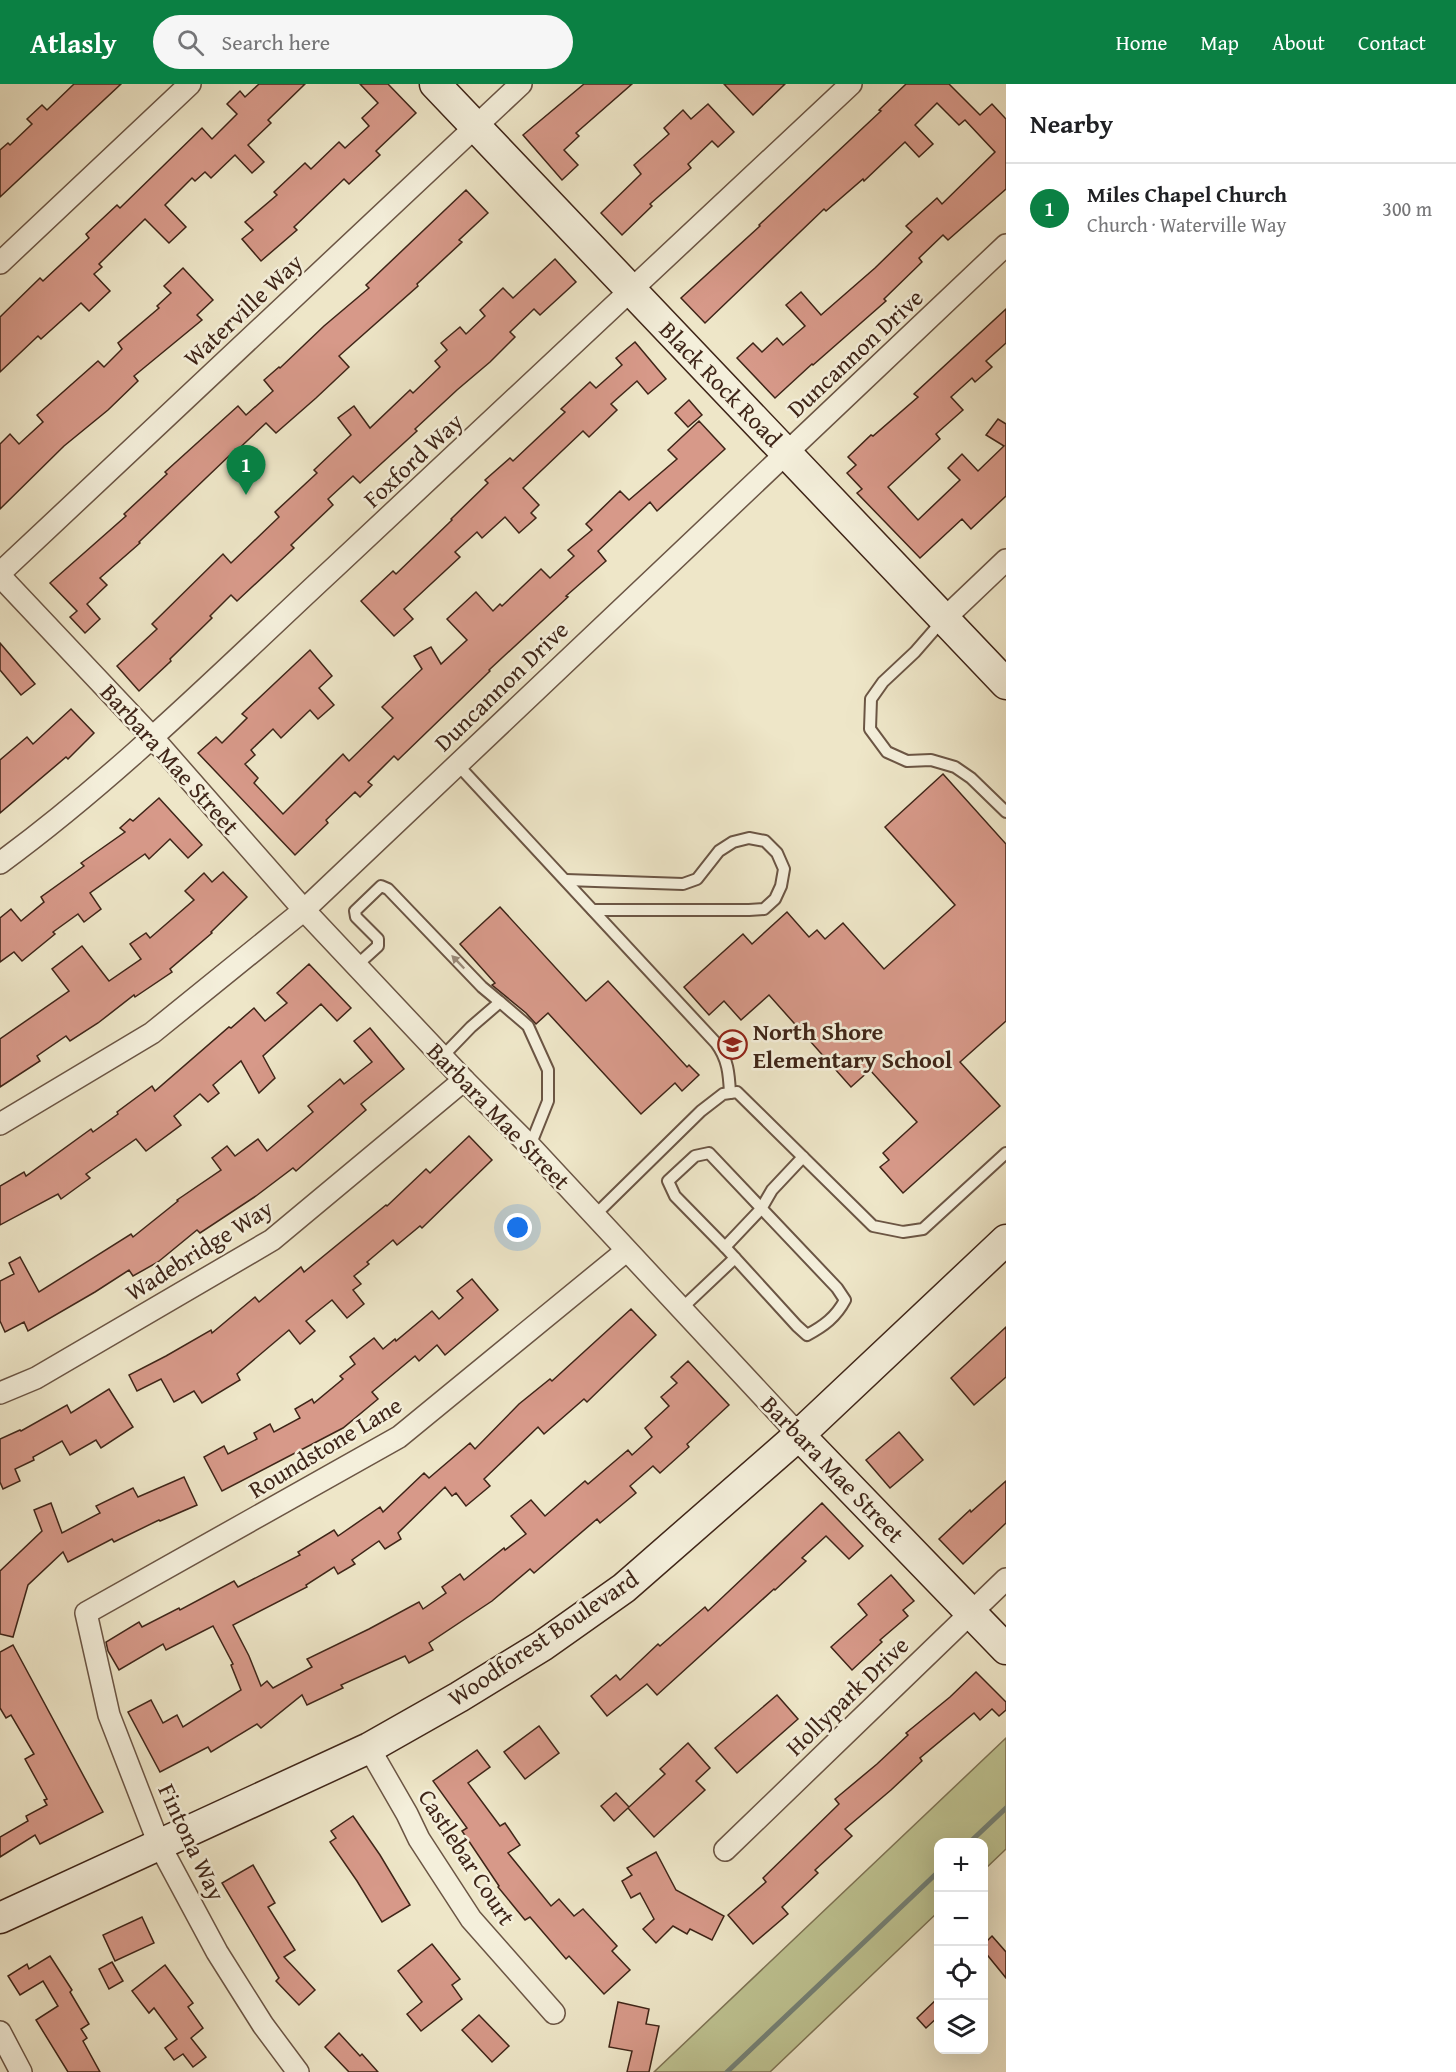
<!DOCTYPE html>
<meta charset="utf-8">
<style>
body{margin:0;font-family:"Gentium Book Plus",serif;background:#f6f6f6;color:#202124}
.controls{position:absolute;right:18px;bottom:18px;display:grid;overflow:hidden;border-radius:12px;box-shadow:0 6px 24px #0002}
.controls button{width:54px;height:54px;display:grid;place-items:center;padding:0;border:0;border-bottom:2px solid #e0e0e0;background:#fff;color:#202124;font:30px sans-serif}
.you{position:absolute;left:518px;top:1144px;width:21px;height:21px;margin:-15px;border:4px solid #fff;border-radius:50%;background:#1a73e8;box-shadow:0 0 0 9px #1a73e833}
.badge{display:grid;place-items:center;width:39px;height:39px;border-radius:50%;background:#0b8043;color:#fff;font-size:20px;font-weight:700}
.pin{position:absolute;translate:-50% -50px;filter:drop-shadow(0 2px 3px #0008)}
.pin::after{content:'';position:absolute;top:32px;width:21px;height:18px;background:inherit;clip-path:polygon(0 0,100% 0,50% 100%)}
.list{margin:0;padding:0;list-style:none}
h2{display:flex;justify-content:space-between;align-items:center;height:78px;margin:0;padding:0 24px;font-size:26px}
h2 small{font-size:20px;font-weight:400;color:#757577}
.list li{display:grid;grid-template-columns:39px 1fr auto;gap:18px;align-items:center;box-sizing:border-box;height:90px;padding:0 24px;border-top:2px solid #e0e0e0}
.list b{display:block;font-size:22px;white-space:nowrap}
.list p{margin:0;font-size:20px;white-space:nowrap;color:#757577}
.list em{font-size:20px;font-style:normal;color:#757577}
.icon{flex:none;width:33px;height:33px;fill:none;stroke:currentColor;stroke-width:2;stroke-linecap:round;stroke-linejoin:round}
.map{position:relative;flex:none;width:1006px;height:1988px;overflow:hidden}
header{display:flex;align-items:center;gap:36px;box-sizing:border-box;height:84px;padding:0 30px;background:#0b8043;color:#fff}
header strong{font-size:28px}
nav{display:flex;gap:33px;margin-inline-start:auto;font-size:21px}
.search{width:420px;height:54px;background:#f6f6f6;display:flex;align-items:center;gap:15px;box-sizing:border-box;padding:0 21px;border-radius:33px;color:#757577;font-size:22px}
main{display:flex}
aside{flex:1;background:#fff}
.map>svg:first-child{display:block}
.green{fill:#bec392;stroke:#7e7455;stroke-width:1.5}
.lines{fill:none;stroke-linecap:round;stroke-linejoin:round}
.stream{stroke:#758277;stroke-width:5}
.building{fill:#d79989;stroke:#3f2518;stroke-width:1.5}
.lane-casing{stroke:#6b5544;stroke-width:14}
.street-casing{stroke:#6b5544;stroke-width:24}
.secondary-casing{stroke:#3f2518;stroke-width:33}
.lane{stroke:#f4efdb;stroke-width:10}
.street{stroke:#f4efdb;stroke-width:21}
.secondary{stroke:#f4efdb;stroke-width:30}
.oneway{fill:#9a8a7a}
.labels{text-anchor:middle;dominant-baseline:central;stroke-width:5;stroke-linejoin:round;paint-order:stroke}
.street-label{font-size:24px;fill:#3f2518;stroke:#f4efdb}
.poi-label{font-size:24px;font-weight:bold;fill:#3f2518;stroke:#f4efdb;text-anchor:start}
</style>
<header>
<strong>Atlasly</strong>
<div class="search"><svg class="icon" aria-label="search" viewBox="0 0 24 24"><circle cx="10" cy="10" r="6"/><path d="M15 15l6 6"/></svg>Search here</div>
<nav><a>Home</a><a>Map</a><a>About</a><a>Contact</a></nav>
</header>
<main>
<div class="map">
<svg width="1006" height="1988" viewBox="0 0 1006 1988">
<rect width="100%" height="100%" fill="#eee6c8"/>
<filter id="stains"><feTurbulence type="fractalNoise" baseFrequency=".00333" numOctaves="4"/><feColorMatrix values="0 0 0 0 .2 0 0 0 0 .09 0 0 0 0 .02 0 0 0 .5 -.17"/></filter>
<radialGradient id="worn" r=".72"><stop offset=".6" stop-color="#630" stop-opacity="0"/><stop offset="1" stop-color="#630" stop-opacity=".3"/></radialGradient>
<!-- green -->
<polygon class="green" points="1006,1654 1006,1765 984,1786 984,1758 938,1758 938,1828 770,1988 654,1988"/>
<g class="lines">
<!-- stream -->
<g class="stream">
<polyline points="970,1758 1006,1724"/>
<polyline points="727,1988 938,1788"/>
</g>
</g>
<!-- building -->
<g class="building">
<polygon points="74,0 121,0 0,113 0,66 8,59 10,61 32,40 27,35 42,21 47,26"/>
<polygon points="259,0 305,0 268,36 271,39 248,61 264,78 252,89 235,71 211,94 205,88 195,97 192,94 165,121 186,143 169,159 145,135 99,180 102,183 94,190 110,207 89,227 81,219 41,255 38,252 0,288 0,233 40,194 43,197 89,154 86,150 117,121 120,124 202,44 212,55 237,30 227,20 240,7 245,13"/>
<polygon points="360,0 388,0 416,29 376,67 380,71 349,100 344,95 294,143 297,146 261,177 242,155 253,146 245,138 277,111 274,108 305,79 311,85 339,58 345,64 369,42 362,34 378,19"/>
<polygon points="584,0 632,0 576,49 579,52 564,66 578,81 562,96 523,51"/>
<polygon points="724,0 785,0 753,31"/>
<polygon points="906,0 949,0 980,31 992,20 1006,35 1006,105 948,156 943,151 919,174 922,178 884,215 886,217 813,281 812,280 775,314 737,274 753,259 762,268 777,254 783,261 805,242 786,221 801,208 821,231 875,184 912,148 906,142 937,114 942,120 995,68 965,36 959,41 937,19 915,41 933,60 919,73 905,58 864,97 863,95 826,127 824,125 705,239 681,214 760,142 759,141 881,27 879,26"/>
<polygon points="708,20 734,48 718,63 712,57 688,80 691,84 650,120 652,122 622,151 601,129 641,90 634,81 669,50 664,44 683,26 691,35"/>
<polygon points="466,106 488,129 459,156 462,158 417,200 418,202 339,272 349,283 316,314 276,349 266,339 230,373 229,372 139,458 140,459 100,494 107,501 87,520 100,535 85,549 70,533 77,527 50,499 126,432 124,430 167,390 165,388 238,322 246,331 273,307 264,296 279,283 280,284 324,242 369,204 366,201"/>
<polygon points="555,175 576,198 540,231 534,225 510,248 515,253 490,278 457,306 415,345 417,347 360,399 353,392 328,415 333,421 291,461 294,464 237,517 231,511 210,532 212,534 170,575 171,577 139,607 117,582 157,545 152,540 223,470 231,479 279,433 275,428 317,389 314,386 351,351 338,334 354,322 370,344 410,306 413,309 440,283 435,277 447,266 441,259 460,243 466,250 485,232 480,226 503,204 513,214"/>
<polygon points="183,184 213,216 197,231 202,236 134,292 138,297 108,326 64,362 0,425 0,360 10,350 19,360 43,338 37,331 98,277 104,283 122,265 118,259 159,224 157,222 171,209 164,202"/>
<polygon points="1006,225 1006,259 986,277 992,283 975,298 972,294 951,313 963,326 936,350 940,355 888,403 918,436 960,396 948,384 962,370 978,387 1004,362 986,351 998,335 1006,340 1006,412 971,445 962,435 920,474 857,409 862,405 847,389 856,381 848,373 871,351 873,352 918,313 914,310"/>
<polygon points="635,258 666,295 648,310 637,297 611,320 617,326 589,353 583,347 523,404 539,421 531,429 536,434 519,449 505,433 482,454 477,448 455,468 460,473 404,525 413,535 394,552 361,517 393,487 396,490 452,436 451,435 488,399 485,396 510,374 513,377 565,328 561,325 590,298 596,304 622,281 616,274"/>
<polygon points="689,316 702,331 688,343 675,329"/>
<polygon points="699,337 725,365 657,427 650,418 598,467 606,477 566,512 568,513 489,586 490,587 398,676 394,672 368,698 372,701 360,713 355,708 326,736 328,739 295,771 198,669 216,653 222,659 247,634 242,630 310,566 332,592 319,604 334,621 318,635 310,626 281,654 273,645 251,666 255,671 245,680 258,694 254,699 283,730 343,670 349,677 393,634 382,623 422,585 414,572 431,563 441,580 467,556 447,535 476,508 493,527 500,520 502,522 541,485 550,494 574,472 568,466 592,446 586,440 620,407 629,416 677,375 668,366"/>
<polygon points="0,559 35,600 21,611 0,586"/>
<polygon points="71,625 94,649 68,675 66,673 0,729 0,676 27,653 33,660"/>
<polygon points="943,690 1006,760 1006,937 960,978 1000,1022 903,1109 880,1083 889,1076 883,1069 917,1038 870,986 851,1003 769,911 741,936 724,917 709,931 684,903 743,850 752,860 787,828 809,853 817,846 825,855 843,839 884,885 955,821 885,743"/>
<polygon points="159,714 202,761 188,774 170,755 149,775 145,770 90,809 101,825 84,838 78,830 53,848 55,850 22,877 14,868 0,878 0,834 11,825 21,837 44,818 41,813 84,782 81,779 125,748 120,744 130,735 133,737"/>
<polygon points="223,788 247,813 211,848 212,849 170,885 172,888 135,913 134,911 98,939 70,957 66,952 37,972 40,977 0,1003 0,955 69,907 52,885 82,862 109,897 141,875 130,860 146,849 150,854 194,816 185,807 204,789 212,798"/>
<polygon points="500,823 586,917 608,897 687,983 689,981 699,991 682,1007 675,999 641,1030 548,929 536,940 526,929 492,901 495,899 460,860"/>
<polygon points="309,880 351,924 337,937 321,920 263,972 275,994 259,1009 241,977 213,1001 219,1009 208,1018 200,1010 174,1032 181,1041 146,1067 136,1055 86,1090 90,1094 61,1115 58,1110 0,1141 0,1102 24,1088 26,1092 91,1045 93,1048 118,1030 117,1028 152,1002 155,1007 229,943 231,944 254,924 265,937 287,919 277,909"/>
<polygon points="370,944 404,985 361,1020 366,1026 296,1087 293,1084 256,1112 200,1149 197,1146 158,1178 133,1192 129,1186 95,1208 28,1247 24,1238 5,1248 0,1237 0,1197 14,1190 9,1179 20,1173 39,1208 131,1150 133,1153 178,1117 177,1116 221,1086 212,1074 227,1062 235,1072 258,1055 267,1067 313,1028 308,1022 340,995 344,1000 372,978 354,957"/>
<polygon points="469,1052 492,1076 422,1144 420,1142 397,1161 393,1156 367,1178 369,1180 354,1192 361,1200 353,1206 364,1220 347,1234 332,1216 306,1237 315,1247 300,1260 289,1246 237,1290 240,1296 202,1319 194,1307 174,1318 161,1295 137,1307 129,1291 166,1272 211,1246 212,1249 255,1213 259,1218 301,1183 304,1188 386,1121 387,1122 426,1085 430,1089"/>
<polygon points="472,1195 498,1226 445,1271 437,1261 419,1277 415,1272 372,1308 378,1315 343,1344 222,1407 204,1373 224,1362 228,1370 257,1355 254,1349 270,1340 274,1348 300,1334 295,1325 312,1315 314,1319 343,1295 340,1292 355,1280 350,1273 374,1254 383,1265 395,1255 396,1257 432,1227 439,1235 463,1214 457,1207"/>
<polygon points="631,1225 656,1251 587,1318 584,1315 544,1350 538,1343 484,1395 490,1402 466,1422 456,1409 452,1412 445,1403 398,1449 401,1455 385,1465 379,1457 352,1476 355,1480 338,1490 334,1483 306,1501 307,1503 233,1541 249,1572 261,1602 267,1597 273,1604 312,1583 307,1575 369,1545 419,1518 423,1525 446,1509 442,1503 460,1490 464,1496 504,1464 505,1466 526,1450 511,1432 531,1416 545,1432 585,1397 588,1400 628,1366 632,1371 652,1353 645,1344 669,1322 661,1313 677,1299 671,1293 688,1277 729,1321 687,1360 689,1363 660,1389 653,1382 630,1402 636,1409 600,1439 597,1435 534,1489 530,1485 492,1517 429,1559 433,1566 409,1579 405,1572 341,1601 343,1604 307,1621 302,1611 261,1644 257,1640 211,1668 208,1663 160,1688 128,1628 151,1616 163,1639 177,1631 183,1643 241,1606 231,1581 233,1580 213,1542 166,1566 163,1560 119,1586 108,1567 106,1558 139,1538 142,1543 179,1524 180,1526 234,1497 238,1503 300,1471 298,1468 334,1446 338,1452 380,1423 383,1428 424,1389 429,1394 470,1359 475,1365 519,1320 550,1295 552,1297"/>
<polygon points="1006,1243 1006,1293 974,1321 951,1294"/>
<polygon points="109,1305 133,1343 101,1364 96,1356 70,1371 62,1357 33,1373 34,1376 15,1385 20,1397 3,1405 0,1398 0,1355 20,1346 21,1347 67,1321 71,1329"/>
<polygon points="899,1348 923,1376 890,1404 866,1376"/>
<polygon points="184,1393 197,1421 160,1437 159,1436 114,1458 112,1455 68,1478 63,1468 28,1501 13,1553 0,1550 0,1487 42,1447 34,1426 51,1419 62,1449 100,1429 96,1422 133,1404 138,1413"/>
<polygon points="1006,1397 1006,1439 963,1480 939,1455 970,1426 971,1428"/>
<polygon points="822,1419 863,1462 849,1475 826,1452 802,1474 806,1477 775,1506 774,1505 657,1611 647,1600 607,1632 591,1612 616,1591 620,1596 658,1560 660,1562 705,1523 708,1527"/>
<polygon points="891,1491 914,1517 903,1526 908,1532 880,1556 882,1558 852,1586 831,1563 867,1531 858,1520"/>
<polygon points="13,1561 103,1728 40,1760 35,1751 0,1773 0,1753 28,1737 26,1732 47,1721 44,1716 47,1715 25,1675 34,1670 11,1631 6,1634 0,1624 0,1568"/>
<polygon points="976,1588 1006,1618 1006,1626 999,1632 992,1625 980,1636 974,1629 920,1674 922,1677 891,1706 845,1745 852,1752 815,1786 818,1789 782,1823 788,1830 753,1860 728,1831 766,1798 763,1794 839,1720 835,1715 877,1680 908,1651 906,1649 950,1613"/>
<polygon points="777,1611 798,1635 737,1689 715,1664"/>
<polygon points="539,1642 559,1669 525,1695 504,1668"/>
<polygon points="688,1659 710,1684 696,1697 705,1706 654,1753 628,1724 614,1737 601,1722 616,1709 629,1723 665,1690 660,1685"/>
<polygon points="477,1666 490,1683 468,1699 500,1742 505,1739 520,1761 508,1769 551,1822 559,1815 574,1832 583,1825 617,1862 612,1867 630,1886 604,1910 569,1872 566,1875 530,1833 525,1836 498,1803 499,1802 462,1747 467,1744 433,1697"/>
<polygon points="353,1732 380,1771 410,1821 382,1838 357,1797 330,1758 336,1754 331,1747"/>
<polygon points="656,1768 676,1806 724,1832 712,1856 690,1845 687,1850 673,1842 656,1859 643,1845 654,1835 640,1809 631,1814 622,1797 632,1791 627,1784"/>
<polygon points="253,1781 275,1819 268,1823 295,1866 284,1873 315,1906 299,1921 276,1897 279,1894 222,1799"/>
<polygon points="142,1833 154,1859 115,1877 103,1851"/>
<polygon points="992,1852 1006,1868 1006,1894 984,1867 984,1860"/>
<polygon points="432,1860 460,1895 452,1901 462,1915 421,1947 407,1930 422,1918 398,1887"/>
<polygon points="50,1872 72,1906 70,1908 89,1940 81,1945 87,1954 83,1957 100,1988 68,1988 36,1936 58,1922 43,1897 20,1911 8,1892 27,1880 29,1885"/>
<polygon points="112,1878 123,1897 109,1905 99,1885"/>
<polygon points="165,1881 193,1919 188,1923 203,1944 191,1954 206,1973 193,1983 183,1970 174,1976 165,1964 177,1955 154,1924 149,1929 132,1907"/>
<polygon points="939,1913 939,1932 926,1944 917,1934"/>
<polygon points="618,1918 649,1925 646,1940 659,1942 649,1988 627,1988 632,1967 609,1963"/>
<polygon points="479,1931 509,1962 492,1978 462,1946"/>
<polygon points="339,1949 360,1972 362,1970 378,1988 349,1988 325,1963"/>
</g>
<g class="lines">
<defs>
<g id="lane">
<polyline points="942,537 915,568 883,598 871,615 870,645 887,668 907,677 931,676 955,683 971,694 1006,728"/>
<path d="M457 680 716 959C728 975 729 990 730 1009"/>
<polyline points="566,796 683,800 697,795 719,767 733,758 749,754 765,757 777,769 784,785 781,802 775,815 764,825 749,826 593,826"/>
<polyline points="356,882 378,862 378,855 356,833 355,827 381,802 388,805 482,903 500,918"/>
<polyline points="442,973 471,943 500,918 528,942 548,986 548,1017 530,1062"/>
<path d="M709 1069 837 1204 845 1216C836 1233 824 1242 807 1251L797 1242 725 1163 675 1112 668 1097 695 1072Z"/>
<polyline points="594,1132 701,1027 723,1010 737,1008 873,1142 903,1148 923,1145 1006,1069"/>
<polyline points="725,1163 761,1125 772,1106 803,1073"/>
<polyline points="681,1225 735,1174"/>
</g>
<g id="street">
<polyline points="0,179 190,0"/>
<polyline points="0,489 521,0"/>
<polyline points="0,492 152,653 304,826 464,996 530,1062 799,1351"/>
<polyline points="944,535 1006,476"/>
<path d="M0 779C120 691 226 584 334 484 508 323 680 162 851 0"/>
<polyline points="0,1040 152,949 304,826 1006,161"/>
<polyline points="0,1309 36,1294 272,1156 464,996"/>
<polyline points="369,1664 407,1730 419,1755 471,1835 554,1929"/>
<polyline points="725,1766 1006,1495"/>
<polyline points="0,1948 21,1988"/>
<polyline points="298,1988 263,1941 217,1868 159,1760 109,1631 86,1529 399,1353 626,1167"/>
</g>
<g id="secondary">
<polyline points="435,0 1006,600"/>
<polyline points="799,1351 1006,1565"/>
<polyline points="0,1834 369,1664 459,1613 542,1562 624,1504 799,1351 1006,1156"/>
</g>
</defs>
<!-- lane casing -->
<use href="#lane" class="lane-casing"/>
<!-- street casing -->
<use href="#street" class="street-casing"/>
<!-- secondary casing -->
<use href="#secondary" class="secondary-casing"/>
<!-- lane -->
<use href="#lane" class="lane"/>
<!-- street -->
<use href="#street" class="street"/>
<!-- secondary -->
<use href="#secondary" class="secondary"/>
</g>
<!-- one-way arrows -->
<defs><path id="oneway-solid" d="M-6-.8H1V-3.2L6.5 0L1 3.2V.8H-6Z" transform="scale(1.5)"/></defs>
<use class="oneway" href="#oneway-solid" transform="translate(458 878) rotate(-134)"/>
<!-- icons -->
<defs>
<symbol id="school-ring" viewBox="-11 -11 22 22"><circle r="9.5" fill="#f4efdb" stroke="#8f2418" stroke-width="1.5"/><path d="M0-5L7-2L0 1L-7-2ZM-4 1L0 2.5L4 1V4Q0 6-4 4Z" fill="#8f2418"/></symbol>
</defs>
<g fill-rule="evenodd">
<use href="#school-ring" x="716" y="944" width="33" height="33"/>
</g>
<g class="labels">
<!-- street labels -->
<g class="street-label">
<text transform="translate(243 226) rotate(-43)">Waterville Way</text>
<text transform="translate(855 269) rotate(-43)">Duncannon Drive</text>
<text transform="translate(721 300) rotate(46)">Black Rock Road</text>
<text transform="translate(413 376) rotate(-43)">Foxford Way</text>
<text transform="translate(501 602) rotate(-44)">Duncannon Drive</text>
<text transform="translate(170 675) rotate(48)">Barbara Mae Street</text>
<text transform="translate(499 1032) rotate(46)">Barbara Mae Street</text>
<text transform="translate(199 1166) rotate(-32)">Wadebridge Way</text>
<text transform="translate(325 1363) rotate(-31)">Roundstone Lane</text>
<text transform="translate(833 1385) rotate(46)">Barbara Mae Street</text>
<text transform="translate(543 1554) rotate(-34)">Woodforest Boulevard</text>
<text transform="translate(847 1612) rotate(-44)">Hollypark Drive</text>
<text transform="translate(192 1758) rotate(65)">Fintona Way</text>
<text transform="translate(467 1773) rotate(57)">Castlebar Court</text>
</g>
<!-- poi labels -->
<g class="poi-label">
<text x="753" y="947">North Shore<tspan x="753" dy="28">Elementary School</tspan></text>
</g>
</g>
<rect width="100%" height="100%" filter="url(#stains)"/>
<rect width="100%" height="100%" fill="url(#worn)"/>
</svg>
<div class="controls">
<button>+</button>
<button>−</button>
<button><svg class="icon" aria-label="locate" viewBox="0 0 24 24"><circle cx="12" cy="12" r="6"/><path d="M12 2v4M12 18v4M2 12h4M18 12h4"/></svg></button>
<button><svg class="icon" aria-label="layers" viewBox="0 0 24 24"><path d="M12 4l9 5-9 5-9-5zM3 14l9 5 9-5"/></svg></button>
</div>
<div class="you"></div>
<div class="pin badge" style="left:246px;top:411px">1</div>
</div>
<aside>
<h2>Nearby<small></small></h2>
<ul class="list">
<li><span class="badge">1</span><div><b>Miles Chapel Church</b><p>Church · Waterville Way</p></div><em>300 m</em></li>
</ul>
</aside>
</main>
